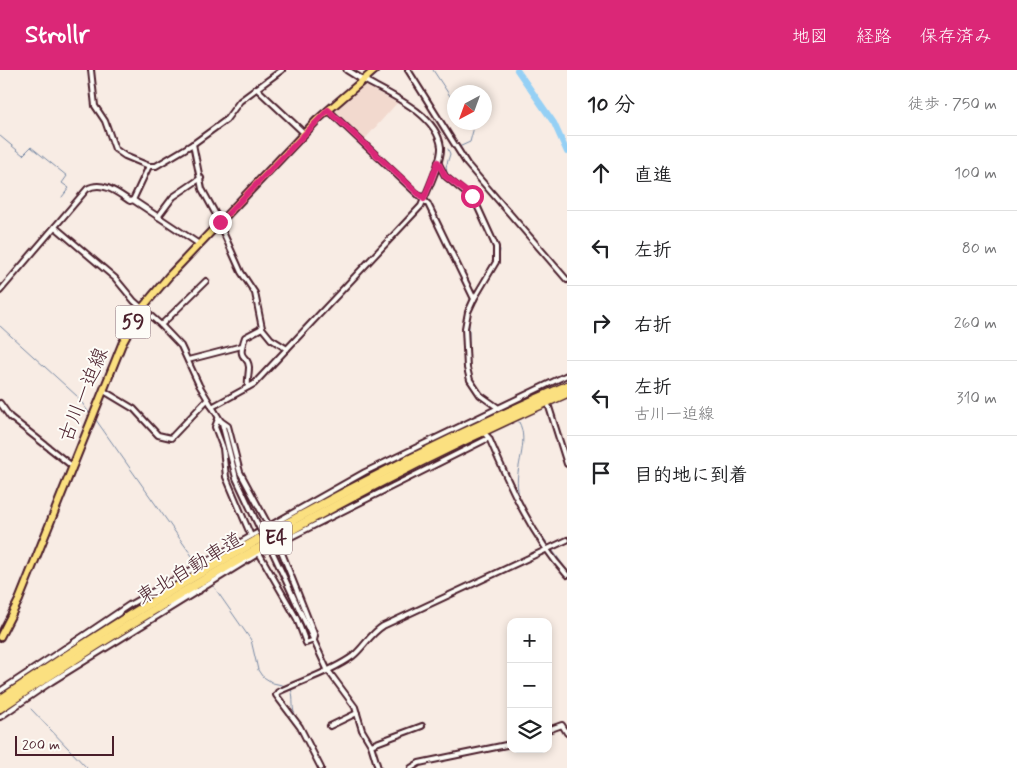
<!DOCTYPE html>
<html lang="ja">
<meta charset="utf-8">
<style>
body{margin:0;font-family:Mynerve,"Klee One",sans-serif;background:#f2f2f2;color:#202124}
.controls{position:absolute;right:15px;bottom:15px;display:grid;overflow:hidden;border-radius:10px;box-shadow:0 2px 8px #0003}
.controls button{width:45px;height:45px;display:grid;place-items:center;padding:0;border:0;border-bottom:1px solid #e0e0e0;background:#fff;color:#202124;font:25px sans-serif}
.compass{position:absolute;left:447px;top:15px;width:45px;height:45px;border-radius:50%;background:#fff;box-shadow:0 2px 8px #0003;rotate:221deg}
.scale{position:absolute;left:15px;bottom:12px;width:99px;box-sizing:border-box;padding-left:5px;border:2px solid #4a1f2b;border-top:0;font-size:14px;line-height:18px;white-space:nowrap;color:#4a1f2b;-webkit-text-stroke:4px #fdfcf7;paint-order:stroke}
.stop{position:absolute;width:15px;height:15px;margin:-11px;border:4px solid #db2777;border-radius:50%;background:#fff}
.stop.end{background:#db2777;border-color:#fff;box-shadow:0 1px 5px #0008}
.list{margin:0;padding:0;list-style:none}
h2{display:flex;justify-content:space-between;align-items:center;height:65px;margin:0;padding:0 20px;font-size:21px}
h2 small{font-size:16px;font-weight:400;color:#757577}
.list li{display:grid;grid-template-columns:32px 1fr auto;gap:15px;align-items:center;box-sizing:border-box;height:75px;padding:0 20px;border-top:1px solid #e0e0e0}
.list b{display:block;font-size:19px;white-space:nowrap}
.list p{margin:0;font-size:16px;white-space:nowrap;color:#757577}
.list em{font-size:16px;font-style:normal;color:#757577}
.icon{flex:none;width:28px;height:28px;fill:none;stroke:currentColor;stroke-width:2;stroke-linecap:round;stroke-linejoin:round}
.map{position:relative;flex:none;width:567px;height:698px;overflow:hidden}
header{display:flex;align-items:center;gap:30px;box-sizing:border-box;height:70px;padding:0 25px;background:#db2777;color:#fff}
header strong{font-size:24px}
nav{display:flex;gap:28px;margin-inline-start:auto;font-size:18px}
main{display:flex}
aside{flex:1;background:#fff}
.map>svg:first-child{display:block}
.built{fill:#f2d9ce}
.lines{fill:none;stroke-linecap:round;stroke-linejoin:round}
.stream{stroke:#7789a4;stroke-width:1}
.river{stroke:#95d0f5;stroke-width:6}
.minor-casing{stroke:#4a1f2b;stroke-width:8}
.tertiary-casing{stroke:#4a1f2b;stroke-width:9}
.primary-casing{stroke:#4a1f2b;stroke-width:10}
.motorway-casing{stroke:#4a1f2b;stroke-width:11}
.minor{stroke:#fdfcf7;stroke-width:4}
.tertiary{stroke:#fdfcf7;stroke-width:5}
.primary{stroke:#fbe080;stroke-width:6}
.motorway{stroke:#fbe080;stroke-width:8}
.minor-bridge-casing{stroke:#4a1f2b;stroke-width:8;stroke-linecap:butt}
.minor-bridge{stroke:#fdfcf7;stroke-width:4}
.route{stroke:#db2777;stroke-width:6}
.labels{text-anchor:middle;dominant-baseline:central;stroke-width:4;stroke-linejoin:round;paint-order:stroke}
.shield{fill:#fdfcf7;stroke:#806168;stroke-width:1}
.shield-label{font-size:19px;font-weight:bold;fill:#4a1f2b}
.street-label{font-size:20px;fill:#4a1f2b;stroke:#fdfcf7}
</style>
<header>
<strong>Strollr</strong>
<nav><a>地図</a><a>経路</a><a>保存済み</a></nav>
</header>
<main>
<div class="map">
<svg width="567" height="698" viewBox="0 0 567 698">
<rect width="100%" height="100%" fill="#f8ece4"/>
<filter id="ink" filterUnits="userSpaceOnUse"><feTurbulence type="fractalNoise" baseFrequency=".02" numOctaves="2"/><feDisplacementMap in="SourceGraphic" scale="10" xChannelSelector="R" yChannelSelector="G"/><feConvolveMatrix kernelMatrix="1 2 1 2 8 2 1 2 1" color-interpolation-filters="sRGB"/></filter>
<g filter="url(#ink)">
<!-- built -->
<polygon class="built" points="364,15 397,33 364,70 333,41"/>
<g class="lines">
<!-- stream -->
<g class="stream">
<polyline points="433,0 454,32"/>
<polyline points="0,66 23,85 31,77 67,106 62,113 69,118 62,127"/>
<polyline points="459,77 470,72 474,57 471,52"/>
<polyline points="448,79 450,84 446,97 447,104 477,129 500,180 498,194 475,232 469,248 469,299"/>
<polyline points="0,256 78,327 89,343"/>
<polyline points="479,320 498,335"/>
<polyline points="96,350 197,493"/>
<path d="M519 352C530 373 514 397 518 420 520 440 539 461 550 477"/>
<polyline points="553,481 567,500"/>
<polyline points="212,514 251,570 258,600 262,606 273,613 286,616"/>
<path d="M290 617C295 625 291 636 295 645 303 663 318 679 323 698"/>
<polyline points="31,639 87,698"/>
</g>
<!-- river -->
<polyline class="river" points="517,0 554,53 567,82"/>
<defs>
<g id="minor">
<polyline points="91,0 95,36 105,51 115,79 125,86 149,96 156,96 193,74 226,50 240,31 282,0"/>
<polyline points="408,0 467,94 567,210"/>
<polyline points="256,18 304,63"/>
<polyline points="328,40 428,134 474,229"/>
<polyline points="193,74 202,119 220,152"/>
<polyline points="438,92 445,106 475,131 496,177 496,192 474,229 468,242 465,258 467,298 470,310 480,325 497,337"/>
<polyline points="133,130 149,96"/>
<polyline points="158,147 173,127 201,108"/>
<polyline points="219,153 241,202 255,223 262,258 271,269 287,279"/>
<polyline points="55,157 115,208 134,231 161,255 181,276 199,315 222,353 236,408 258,455"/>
<path d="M0 221 87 119C102 110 118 123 130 131L133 130 199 174"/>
<polyline points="161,255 206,211"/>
<polyline points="188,290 242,276"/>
<path d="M248 317C247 310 249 304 249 297 248 283 236 293 245 267L262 258"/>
<polyline points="104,321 134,339 158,365 171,368 207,330"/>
<polyline points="0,333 10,347 72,396"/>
<path d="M212 337 254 314 421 136 424 129C429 117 442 90 441 77 437 44 389 24 364 10"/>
<polyline points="549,337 567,394"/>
<path d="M485 364 489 368C510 416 531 465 567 505"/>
<polyline points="251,466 226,407 223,378 215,357 218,349 228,356 240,402 269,456"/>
<polyline points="259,483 487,369"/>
<polyline points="273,483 327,599 355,637 362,660 371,675 378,698"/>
<polyline points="159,522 171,513"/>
<polyline points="167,535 194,521 199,521"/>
<polyline points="73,573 119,543"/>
<polyline points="64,579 129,535 365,402 567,305"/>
<polyline points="0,621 65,578"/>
<polyline points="0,647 51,612 259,483 297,549 306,573 314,570 315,566 278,473"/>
<polyline points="330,656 357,643"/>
<polyline points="548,660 562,655 567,663"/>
<polyline points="371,675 422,656"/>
<path d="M321 698 300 657 276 625 278 622C301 611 333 601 353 586 364 577 370 564 383 556L567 470"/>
<polyline points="411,698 419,693 511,674"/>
</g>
<polyline id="tertiary" points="347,0 363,10"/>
<polyline id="primary" points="0,567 19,530 122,274 142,238 169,206 317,50 375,0"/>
<g id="motorway">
<path d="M0 630C179 508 368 402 567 316"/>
<path d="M0 638C180 518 368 410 567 323"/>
</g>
</defs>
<!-- minor casing -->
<use href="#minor" class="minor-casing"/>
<!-- tertiary casing -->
<use href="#tertiary" class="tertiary-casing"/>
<!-- primary casing -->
<use href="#primary" class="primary-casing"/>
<!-- motorway casing -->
<use href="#motorway" class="motorway-casing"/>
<!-- minor -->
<use href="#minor" class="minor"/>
<!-- tertiary -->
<use href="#tertiary" class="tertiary"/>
<!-- primary -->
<use href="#primary" class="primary"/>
<!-- motorway -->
<use href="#motorway" class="motorway"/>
<defs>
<polyline id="minor-bridge" points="258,455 273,483"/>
</defs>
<!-- minor-bridge casing -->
<use href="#minor-bridge" class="minor-bridge-casing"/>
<!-- minor-bridge -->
<use href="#minor-bridge" class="minor-bridge"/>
</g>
</g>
<g class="lines" filter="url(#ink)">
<!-- route -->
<polyline class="route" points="220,152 328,40 424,129 438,92 445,106 472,126"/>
</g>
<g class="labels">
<!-- shield labels -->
<g class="shield">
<rect x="115.5" y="235.5" width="35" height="33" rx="4"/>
<rect x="260" y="451.5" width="32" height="33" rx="4"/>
</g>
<g class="shield-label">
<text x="133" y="252">59</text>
<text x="276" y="468">E4</text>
</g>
<!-- street labels -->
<g class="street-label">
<text transform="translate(84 325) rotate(-68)">古川一迫線</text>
<text transform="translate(190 499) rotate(-31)">東北自動車道</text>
</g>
</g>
</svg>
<div class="controls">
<button>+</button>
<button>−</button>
<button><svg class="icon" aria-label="layers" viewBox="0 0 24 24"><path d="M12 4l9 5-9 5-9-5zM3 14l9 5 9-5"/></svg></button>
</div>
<svg class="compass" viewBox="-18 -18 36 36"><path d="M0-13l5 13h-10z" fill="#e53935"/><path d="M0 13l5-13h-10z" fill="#757577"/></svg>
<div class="scale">200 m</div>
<div class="stop" style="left:472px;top:126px"></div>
<div class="stop end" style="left:220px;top:152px"></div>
</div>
<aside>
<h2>10 分<small>徒歩 · 750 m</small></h2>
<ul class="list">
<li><svg class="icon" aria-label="ahead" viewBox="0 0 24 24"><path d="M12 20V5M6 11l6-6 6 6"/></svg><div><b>直進</b></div><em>100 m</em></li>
<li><svg class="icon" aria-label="left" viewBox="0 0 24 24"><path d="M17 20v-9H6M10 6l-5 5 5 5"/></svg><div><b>左折</b></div><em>80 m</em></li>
<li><svg class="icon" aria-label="right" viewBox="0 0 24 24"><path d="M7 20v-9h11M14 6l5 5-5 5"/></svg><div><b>右折</b></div><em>260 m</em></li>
<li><svg class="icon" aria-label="left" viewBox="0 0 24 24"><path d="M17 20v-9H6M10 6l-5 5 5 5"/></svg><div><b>左折</b><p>古川一迫線</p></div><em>310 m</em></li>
<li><svg class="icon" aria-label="arrive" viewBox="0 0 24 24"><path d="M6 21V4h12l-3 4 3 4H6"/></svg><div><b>目的地に到着</b></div></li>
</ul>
</aside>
</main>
